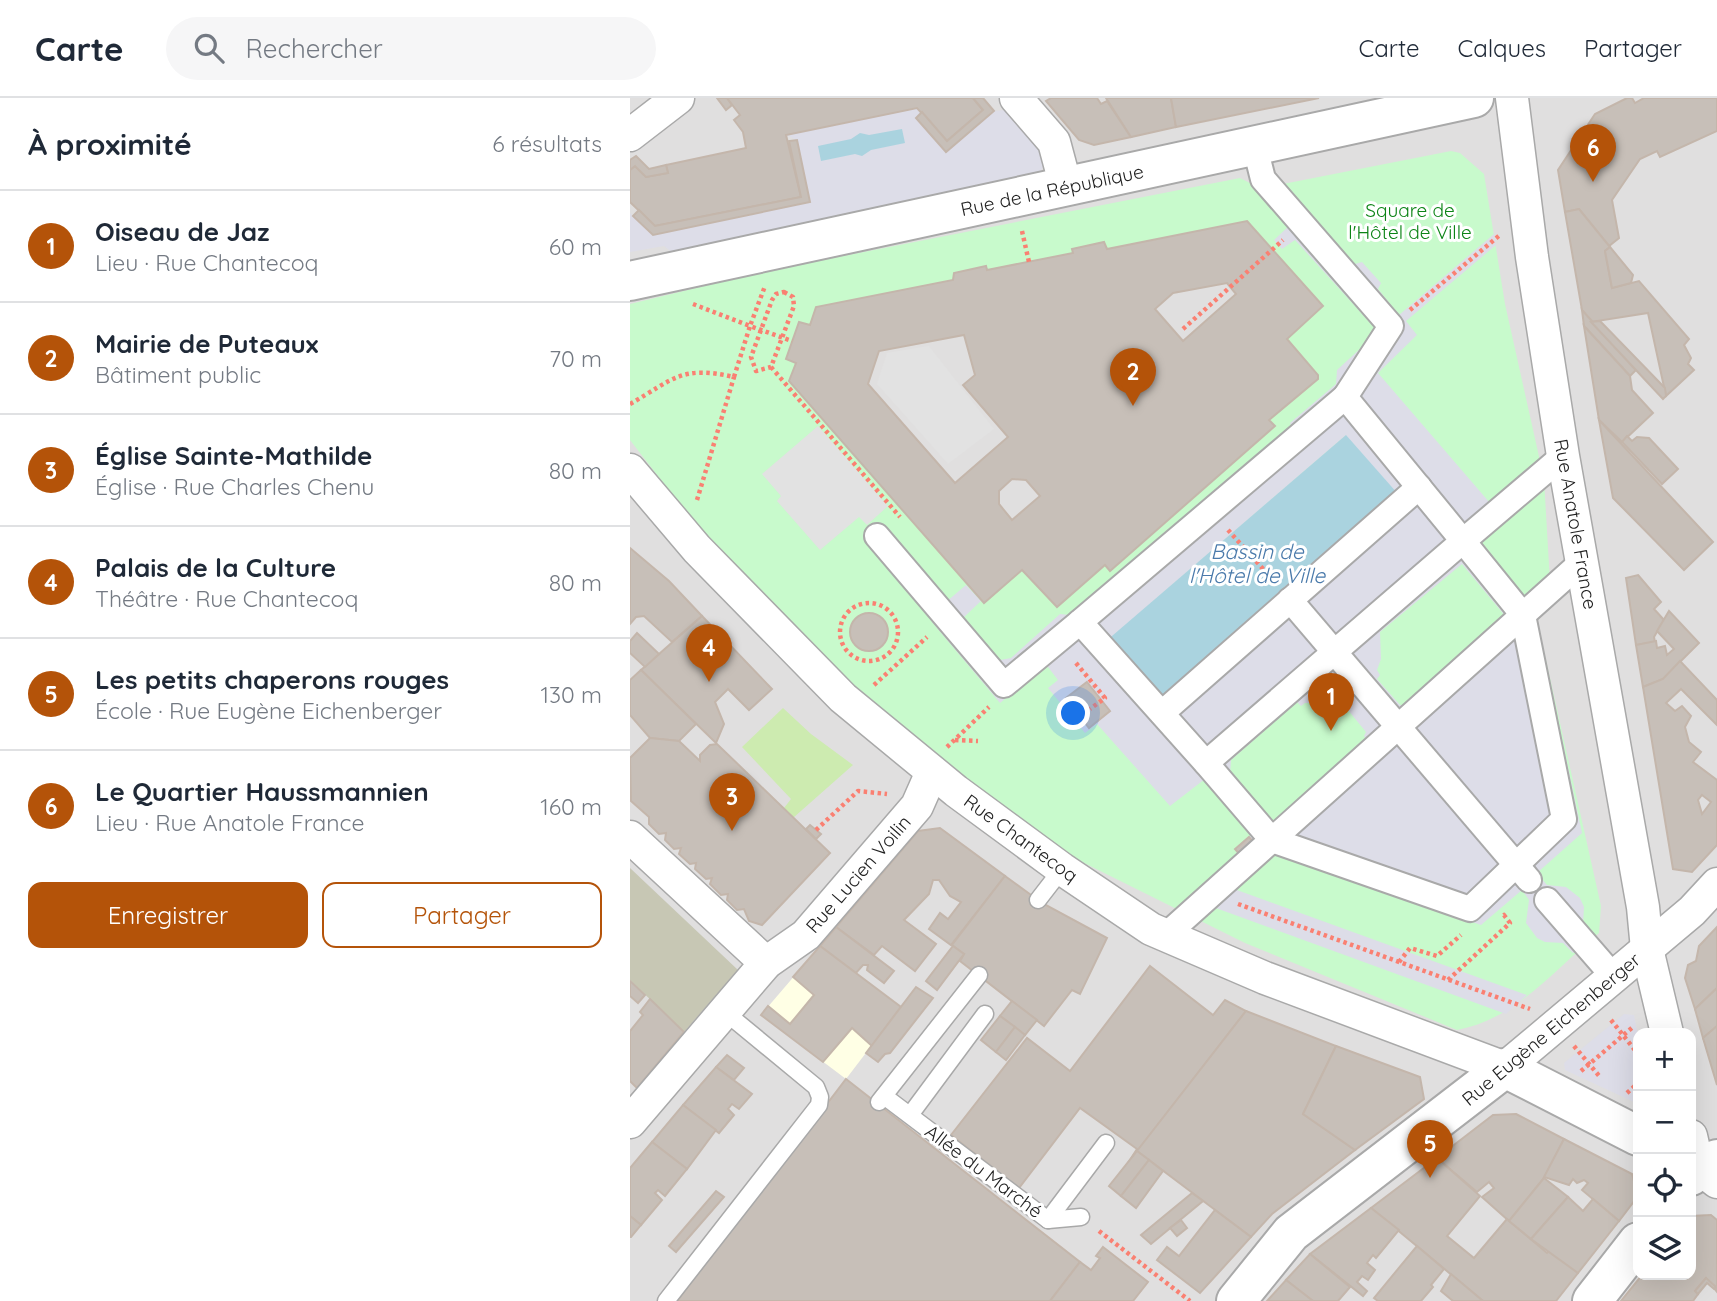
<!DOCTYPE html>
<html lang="fr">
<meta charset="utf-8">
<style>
body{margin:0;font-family:Quicksand,sans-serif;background:#f6f6f7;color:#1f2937}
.controls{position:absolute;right:21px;bottom:21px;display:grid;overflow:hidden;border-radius:14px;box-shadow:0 7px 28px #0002}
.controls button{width:63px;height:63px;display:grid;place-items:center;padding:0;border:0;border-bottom:2px solid #e0e1e3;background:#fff;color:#1f2937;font:35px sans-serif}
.you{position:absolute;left:444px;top:616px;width:24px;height:24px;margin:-18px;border:5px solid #fff;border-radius:50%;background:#1a73e8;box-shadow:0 0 0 10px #1a73e833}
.badge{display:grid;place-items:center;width:46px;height:46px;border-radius:50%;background:#b45309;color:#fff;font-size:23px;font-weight:700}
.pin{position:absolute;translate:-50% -58px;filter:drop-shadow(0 2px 4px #0008)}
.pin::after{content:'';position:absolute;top:37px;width:24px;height:21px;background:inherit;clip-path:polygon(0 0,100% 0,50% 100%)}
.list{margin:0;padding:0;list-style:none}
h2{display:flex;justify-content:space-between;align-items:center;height:91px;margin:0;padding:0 28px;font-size:30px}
h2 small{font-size:23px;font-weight:400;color:#747a83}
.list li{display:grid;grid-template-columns:46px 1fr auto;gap:21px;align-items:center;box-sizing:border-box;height:112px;padding:0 28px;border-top:2px solid #e0e1e3}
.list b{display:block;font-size:26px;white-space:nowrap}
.list p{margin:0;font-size:23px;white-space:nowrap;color:#747a83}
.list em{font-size:23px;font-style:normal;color:#747a83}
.actions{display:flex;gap:14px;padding:21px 28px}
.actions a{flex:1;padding:16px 0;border:2px solid #b45309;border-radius:14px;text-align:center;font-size:24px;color:#b45309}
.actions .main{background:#b45309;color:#fff}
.icon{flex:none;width:38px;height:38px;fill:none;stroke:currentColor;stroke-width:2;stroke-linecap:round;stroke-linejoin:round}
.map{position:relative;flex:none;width:1087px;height:1203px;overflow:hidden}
header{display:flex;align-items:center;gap:42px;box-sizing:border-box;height:98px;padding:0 35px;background:#fff;border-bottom:2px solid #e0e1e3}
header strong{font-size:33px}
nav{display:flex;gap:38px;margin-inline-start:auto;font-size:24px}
.search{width:490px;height:63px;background:#f6f6f7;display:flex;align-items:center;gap:18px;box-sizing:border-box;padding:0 24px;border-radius:38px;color:#747a83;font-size:26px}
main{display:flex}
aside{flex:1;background:#fff}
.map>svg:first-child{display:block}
.residential{fill:#e0dfdf;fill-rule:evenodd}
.education{fill:#ffffe5}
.construction{fill:#c7c7b4}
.grass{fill:#cdebb0}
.park{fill:#c8facc;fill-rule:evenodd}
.parking{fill:#e2e2e2}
.plaza{fill:#dddde8;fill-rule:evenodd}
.water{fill:#aad3df}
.building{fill:#c7bfb8;stroke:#c4b6ab;stroke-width:2;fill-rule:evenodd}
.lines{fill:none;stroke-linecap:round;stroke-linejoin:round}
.service-casing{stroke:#a9a9a9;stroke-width:19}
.pedestrian-casing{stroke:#a9a9a9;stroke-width:28}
.minor-casing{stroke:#a9a9a9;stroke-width:35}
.tertiary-casing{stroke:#a9a9a9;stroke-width:42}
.path{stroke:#fa8072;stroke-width:4.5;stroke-dasharray:3.5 3.5;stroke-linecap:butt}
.service{stroke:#fff;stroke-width:16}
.pedestrian{stroke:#fff;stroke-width:24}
.minor{stroke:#fff;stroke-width:32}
.tertiary{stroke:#fff;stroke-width:38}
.labels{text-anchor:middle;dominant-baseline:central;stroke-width:6;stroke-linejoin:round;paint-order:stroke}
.street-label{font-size:19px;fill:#222;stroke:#fff}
.park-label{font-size:19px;fill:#0c8416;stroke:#fff}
.water-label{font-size:21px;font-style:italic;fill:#4a7aab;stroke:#fff}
</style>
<header>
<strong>Carte</strong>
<div class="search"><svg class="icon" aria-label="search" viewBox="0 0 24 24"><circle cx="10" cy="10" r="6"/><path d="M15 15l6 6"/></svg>Rechercher</div>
<nav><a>Carte</a><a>Calques</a><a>Partager</a></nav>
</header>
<main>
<aside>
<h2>À proximité<small>6 résultats</small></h2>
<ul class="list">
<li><span class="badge">1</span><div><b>Oiseau de Jaz</b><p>Lieu · Rue Chantecoq</p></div><em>60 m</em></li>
<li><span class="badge">2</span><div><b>Mairie de Puteaux</b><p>Bâtiment public</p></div><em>70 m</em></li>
<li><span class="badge">3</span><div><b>Église Sainte-Mathilde</b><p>Église · Rue Charles Chenu</p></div><em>80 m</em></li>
<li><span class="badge">4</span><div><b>Palais de la Culture</b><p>Théâtre · Rue Chantecoq</p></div><em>80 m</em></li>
<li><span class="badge">5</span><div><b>Les petits chaperons rouges</b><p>École · Rue Eugène Eichenberger</p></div><em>130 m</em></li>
<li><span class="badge">6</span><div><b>Le Quartier Haussmannien</b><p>Lieu · Rue Anatole France</p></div><em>160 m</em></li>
</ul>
<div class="actions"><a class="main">Enregistrer</a><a>Partager</a></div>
</aside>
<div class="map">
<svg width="1087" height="1203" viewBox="0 0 1087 1203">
<rect width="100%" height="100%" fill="#f2efe9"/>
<!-- residential -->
<path class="residential" d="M0 0H1087V1203H0ZM1008 935H1061V1177H1008Z"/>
<!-- education -->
<polygon class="education" points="190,848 271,909 216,981 131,917"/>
<!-- construction -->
<polygon class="construction" points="0,770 108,872 54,934 0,882"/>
<!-- grass -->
<polygon class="grass" points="153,610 181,636 223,667 163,720 154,710 161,701 112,649"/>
<!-- park -->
<path class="park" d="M821 53 830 55 854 76 875 206 914 381 921 501 905 513 971 808 969 835C924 872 886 921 827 932L615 845 426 751 215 586 68 430 0 342V206L132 174 610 80 624 87 653 86ZM473 144 477 151 675 187 693 208 657 241 688 276 687 281 639 322 644 329 496 459 480 473 475 467 427 509 392 472 161 285 166 265 156 261 168 224 180 227 186 209 323 182 325 174 355 168 357 172 443 155V151ZM716 337 526 602 476 544Z"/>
<!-- parking -->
<g class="parking">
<polygon points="299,248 364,331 318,366 247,286 257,255"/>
<polygon points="188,328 258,408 237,427 229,419 190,452 147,403 151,398 132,376"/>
</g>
<!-- plaza -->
<g class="plaza">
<polygon points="287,10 292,14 286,20 386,11 403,27 416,65 409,75 43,155 34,148 0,154 0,115 23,137 179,104 167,42 156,37"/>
<path d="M653 86 725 166 732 164 751 185 748 191 769 217 864 136 866 147 776 223 787 237 748 275 860 405 839 447 885 506 918 479 905 513 952 735 907 775 917 787 936 789 950 800 954 809 953 827 962 841 943 855 933 845 915 844 907 840 896 825 899 802 892 792 851 827 640 753 593 787 897 897 876 916 572 805 612 759 605 751 622 737 575 681 540 708 467 626 455 635 418 590 428 582 418 569H413L370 605 302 524 301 510 316 504 336 487 351 503 333 520 370 562 381 560 430 516 440 517 487 475 492 480 663 331 660 325 706 286 707 272 744 238V229L665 142 652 151 644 142 660 127ZM716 337 526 602 476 544ZM832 466 876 519 777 607H770L747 581 750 577 747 572 751 561 750 534ZM667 604 671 608 675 605H705L708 609 713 606 736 634 734 638 736 641 640 726 600 677 601 662Z"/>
<polygon points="994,916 1004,917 1008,937 1008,1006 935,972 934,965"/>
</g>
<!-- water -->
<g class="water">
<polygon points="272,31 275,45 241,52 232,58 225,56 191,63 188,48 221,41 230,35 239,37"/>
<polygon points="716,337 768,396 526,603 475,544"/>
</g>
<!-- building -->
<g class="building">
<polygon points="87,0 97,0 102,7 96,12"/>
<polygon points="97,0 343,0 353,12 317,43 287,10 156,37 171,99 25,128 0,104 0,72 5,68 16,79 38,75 36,67 116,50 113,34 104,22 110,17"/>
<polygon points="343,0 353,0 364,13 316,54 286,20 292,14 317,43 353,12"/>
<polygon points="421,0 467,0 471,6 477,3 501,39 464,47 449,42 416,3"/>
<polygon points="476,0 541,0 546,29 501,39"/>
<polygon points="541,0 689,0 546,29"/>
<polygon points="997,0 1002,0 1005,5 1014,0 1087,0 1087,33 1030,59 1027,53 1010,61 982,102 989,140 979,148 949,111 935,114 928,72 965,16"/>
<polygon points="167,42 180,104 23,137 3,118 9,112 25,128 171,99 159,43"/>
<polygon points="6,58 19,71 36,67 38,75 16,79 5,68 0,72 0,62"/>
<polygon points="949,111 980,149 975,153 982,190 1009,183 1059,241 1054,247 1061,260 1058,266 1064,272 1036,298 1018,215 961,224 952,212 935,114"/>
<path d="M617 123 693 208 657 241 688 277V281L639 322 645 328 496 459 480 473 475 467 427 509 392 472 354 505 159 283 166 265 156 261 169 224 180 227 186 209 323 182 324 175 356 168 357 172 443 155 442 151 474 144 477 151ZM597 185 606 196 553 243 525 211 543 195ZM334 237 345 277 333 287 378 339 325 385 238 286 249 253ZM382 381 396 382 410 398 382 422 369 406V393Z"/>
<polygon points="980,149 1003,177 1001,185 982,190 975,153"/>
<polygon points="952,212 1006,272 1000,278 954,228"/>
<polygon points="970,223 1035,290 1036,298 1033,301 961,224"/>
<polygon points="954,228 1000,278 1002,292 1023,315 992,344 969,322"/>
<polygon points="969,322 1083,444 1054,472 983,400"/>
<polygon points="997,338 1002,343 1007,339 1019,340 1048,371 1032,386 992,344"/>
<polygon points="0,450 39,483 72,518 42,544 14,518 6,519 0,526"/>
<polygon points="1008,477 1031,504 1024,511 1034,522 1024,539 1025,544 1006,547 996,480"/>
<polygon points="1039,513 1069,545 1033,581 1013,589 1006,547 1026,543 1027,550 1035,548 1037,557 1044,551 1027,533"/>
<circle cx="239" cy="534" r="19"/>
<polygon points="72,518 142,591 119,612 98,591 85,604 94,626 86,645 11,572"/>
<polygon points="7,535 29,556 15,569 0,555 0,543"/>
<path d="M1050 563 1087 602V627L1051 591 1036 605 1045 613 1052 608 1061 618 1055 629 1059 644 1071 654 1063 664 1087 682V747L1062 774 1043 771 1013 589 1033 581ZM1072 697 1081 704 1072 716 1068 702Z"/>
<polygon points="11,572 66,626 49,643 20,640 0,617 0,582"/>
<polygon points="457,584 480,613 459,630 436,600"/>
<polygon points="20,640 49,643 70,663 70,657 80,647 87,646 200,755 132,827 119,823 114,811 107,812 97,802 98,796 91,797 80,786 82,780 76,781 65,771 66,765 60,766 49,756 51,750 44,751 35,742 36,735 29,736 19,726 19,719 1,703 0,660"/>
<polygon points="180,727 191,736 186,741 176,731"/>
<polygon points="310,730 375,778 321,847 299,831 310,815 318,821 331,804 320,798 309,782 303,782 299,796 274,822 306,846 285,873 252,848 244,857 206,829 288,733"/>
<polygon points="619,739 626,747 612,759 605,751"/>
<polygon points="375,778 412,805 477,840 450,896 442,892 414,928 330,863 334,856 322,847"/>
<polygon points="206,829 264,873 254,885 237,872 238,867 233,867 226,875 190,848"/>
<polygon points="1087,829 1087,890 1065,911 1055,880 1058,867 1066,863 1069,848"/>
<polygon points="190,848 271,909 242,948 222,930 193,964 131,917 138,908 160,926 184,897 163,879"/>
<polygon points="323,848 334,856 307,892 296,883"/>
<polygon points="520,868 583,917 595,902 616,913 498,1065 507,1051 450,1010 389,1090 321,1037 397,940 440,973"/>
<polygon points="0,883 15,897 8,905 0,898"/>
<polygon points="286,889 303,900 260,955 255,956 248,964 236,955"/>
<polygon points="1087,890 1087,928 1073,940 1065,911"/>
<polygon points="20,901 54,934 7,990 0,983 0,933 13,917 10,914"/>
<polygon points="382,903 407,922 395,937 370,918"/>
<polygon points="616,913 706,948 673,1016 725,1052 642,1116 621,1139 507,1053"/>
<polygon points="370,918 385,929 366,954 351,942"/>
<polygon points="1087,928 1087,987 1073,940"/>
<polygon points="385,929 395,937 376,962 366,954"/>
<polygon points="706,948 790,979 794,1001 725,1052 673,1016"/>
<polygon points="97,957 114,970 104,982 86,969"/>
<polygon points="86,969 122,996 109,1011 102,1006 98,1011 104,1017 89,1035 53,1007"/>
<polygon points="216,981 450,1164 420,1203 47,1203"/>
<polygon points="53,1007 86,1032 57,1071 22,1044"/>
<polygon points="886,1016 934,1041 914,1080 879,1123 852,1099 864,1090 859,1084 847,1094 807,1060 863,1017"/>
<polygon points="934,1041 1002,1076 1008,1098 989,1123 952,1092 958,1085 954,1082 947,1085 943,1081 939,1087 914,1079"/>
<polygon points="22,1044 57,1071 35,1098 28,1092 25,1095 32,1102 11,1127 0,1118 0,1070"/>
<polygon points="507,1053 519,1062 491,1098 479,1088"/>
<polygon points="807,1060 850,1098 817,1138 844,1160 877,1121 917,1155 920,1152 948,1175 926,1203 853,1203 741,1110"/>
<polygon points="519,1062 533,1073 506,1110 491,1098"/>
<polygon points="914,1080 938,1099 901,1141 879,1123"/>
<polygon points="86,1093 94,1099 46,1154 39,1148"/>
<polygon points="562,1095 573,1103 521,1146 511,1137"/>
<polygon points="938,1099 953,1113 963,1101 989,1123 948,1175 901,1141"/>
<polygon points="741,1110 769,1132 746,1160 743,1157 737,1165 745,1172 738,1182 732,1178 727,1184 737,1193 733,1198 680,1156"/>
<polygon points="585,1112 621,1139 570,1195 527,1162 537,1149 549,1158"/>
<polygon points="1081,1117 1087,1122 1087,1194 1076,1180 1065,1193 1068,1196 1063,1203 991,1203 1012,1177 1061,1177 1061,1118"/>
<polygon points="0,1118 11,1127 1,1139 0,1139"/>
<polygon points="551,1122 557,1130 547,1138 540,1130"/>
<polygon points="787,1148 814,1171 801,1187 803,1189 791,1203 748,1203 744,1200"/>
<polygon points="473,1149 518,1184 503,1203 420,1203 450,1164 461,1172 470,1160 466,1158"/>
<polygon points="680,1156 720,1189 708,1203 683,1203 656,1182"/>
<polygon points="821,1176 853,1203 823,1203 811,1193"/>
<polygon points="1076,1180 1086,1189 1084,1191 1077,1185 1068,1196 1065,1193"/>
<polygon points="656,1182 683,1203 637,1203"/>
</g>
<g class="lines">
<defs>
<g id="service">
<polyline points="408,802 432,771"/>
<polyline points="254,998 418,1122 451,1119"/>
<polyline points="249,1004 349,877"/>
<polyline points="280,1017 355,916"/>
<polyline points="418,1122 476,1045"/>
<polyline points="36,1203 189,1007 190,999 186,989 95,914"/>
</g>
<g id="pedestrian">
<polyline points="247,438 374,587 450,524 576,665 833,443 715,299 761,228 633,81 625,49"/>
<polyline points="660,502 899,782"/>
<polyline points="450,524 715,299"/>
<polyline points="532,615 789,389"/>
<polyline points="576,665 642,742 840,811 934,721 893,517 833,443 933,358"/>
<polyline points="917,802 984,879"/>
<polyline points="536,837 953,463"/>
</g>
<g id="minor">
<polyline points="386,0 424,44 436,89"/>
<polyline points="882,0 902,159 933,358 1013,809 1017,851 1037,935"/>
<polyline points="0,37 48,0"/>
<polyline points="0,372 67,451 213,600 326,693 432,771 521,831 635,880 875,970 1062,813 1087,786"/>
<polyline points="0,739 136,865"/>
<polyline points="0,1024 136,865 176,837 287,708 302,674"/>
<polyline points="1061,1038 1068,1069 1087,1084"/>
</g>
<g id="tertiary">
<polyline points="0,183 844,0"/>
<polyline points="1061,1078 1068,1069 1087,1061"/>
<polyline points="606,1203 661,1135 875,970 1008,1038"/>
<polyline points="962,1203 1008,1144"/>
</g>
</defs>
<!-- service casing -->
<use href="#service" class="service-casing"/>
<!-- pedestrian casing -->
<use href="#pedestrian" class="pedestrian-casing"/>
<!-- minor casing -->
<use href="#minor" class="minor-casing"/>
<!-- tertiary casing -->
<use href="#tertiary" class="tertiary-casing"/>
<!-- path -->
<g class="path">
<polyline points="392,133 399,164"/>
<polygon points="154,194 163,199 164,208 141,269 126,273 121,259 142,202 146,196"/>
<polyline points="63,206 120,228 135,188"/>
<polyline points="780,212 870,137"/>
<polyline points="553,231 653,142"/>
<polyline points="141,269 270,419"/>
<path d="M0 306C44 281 51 267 104 279L120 228 162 243"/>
<polyline points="67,402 104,279"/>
<polyline points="598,432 644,483"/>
<circle cx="239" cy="534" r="29"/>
<polyline points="446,565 475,600 460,611"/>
<polyline points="244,587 297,539"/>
<polyline points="325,642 348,643"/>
<polyline points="317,649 359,609"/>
<polyline points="186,732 228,693 257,696"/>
<polyline points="608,806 900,911"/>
<polyline points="769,864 780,850 807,858 831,837"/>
<polyline points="818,882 880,825 874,817 872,819"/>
<polyline points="981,922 1008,956"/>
<polyline points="944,948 970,979"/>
<polyline points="951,973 1003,929"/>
<polyline points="997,995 1008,985"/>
<polyline points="469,1133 560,1203"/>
</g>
<!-- service -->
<use href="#service" class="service"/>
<!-- pedestrian -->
<use href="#pedestrian" class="pedestrian"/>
<!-- minor -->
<use href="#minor" class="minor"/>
<!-- tertiary -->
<use href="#tertiary" class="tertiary"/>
</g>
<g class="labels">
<!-- street labels -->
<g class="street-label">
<text transform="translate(422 92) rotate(-12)">Rue de la République</text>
<text transform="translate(946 426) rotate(80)">Rue Anatole France</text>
<text transform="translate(391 740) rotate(36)">Rue Chantecoq</text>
<text transform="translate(228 776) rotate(-49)">Rue Lucien Voilin</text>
<text transform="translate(921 931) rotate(-40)">Rue Eugène Eichenberger</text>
<text transform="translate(354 1073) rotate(37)">Allée du Marché</text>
</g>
<!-- park labels -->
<g class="park-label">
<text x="780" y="112">Square de<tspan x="780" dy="22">l'Hôtel de Ville</tspan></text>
</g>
<!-- water labels -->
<g class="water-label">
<text x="627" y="453">Bassin de<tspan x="627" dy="24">l'Hôtel de Ville</tspan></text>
</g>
</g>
</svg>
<div class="controls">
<button>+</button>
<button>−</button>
<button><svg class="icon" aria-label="locate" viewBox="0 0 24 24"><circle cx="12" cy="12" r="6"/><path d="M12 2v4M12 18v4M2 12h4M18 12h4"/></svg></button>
<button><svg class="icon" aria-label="layers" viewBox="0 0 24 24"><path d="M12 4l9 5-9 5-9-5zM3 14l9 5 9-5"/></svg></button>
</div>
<div class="you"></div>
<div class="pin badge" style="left:701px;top:633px">1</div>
<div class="pin badge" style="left:503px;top:308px">2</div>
<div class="pin badge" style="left:102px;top:733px">3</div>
<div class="pin badge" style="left:79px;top:584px">4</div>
<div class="pin badge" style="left:800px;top:1080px">5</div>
<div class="pin badge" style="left:963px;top:84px">6</div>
</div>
</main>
